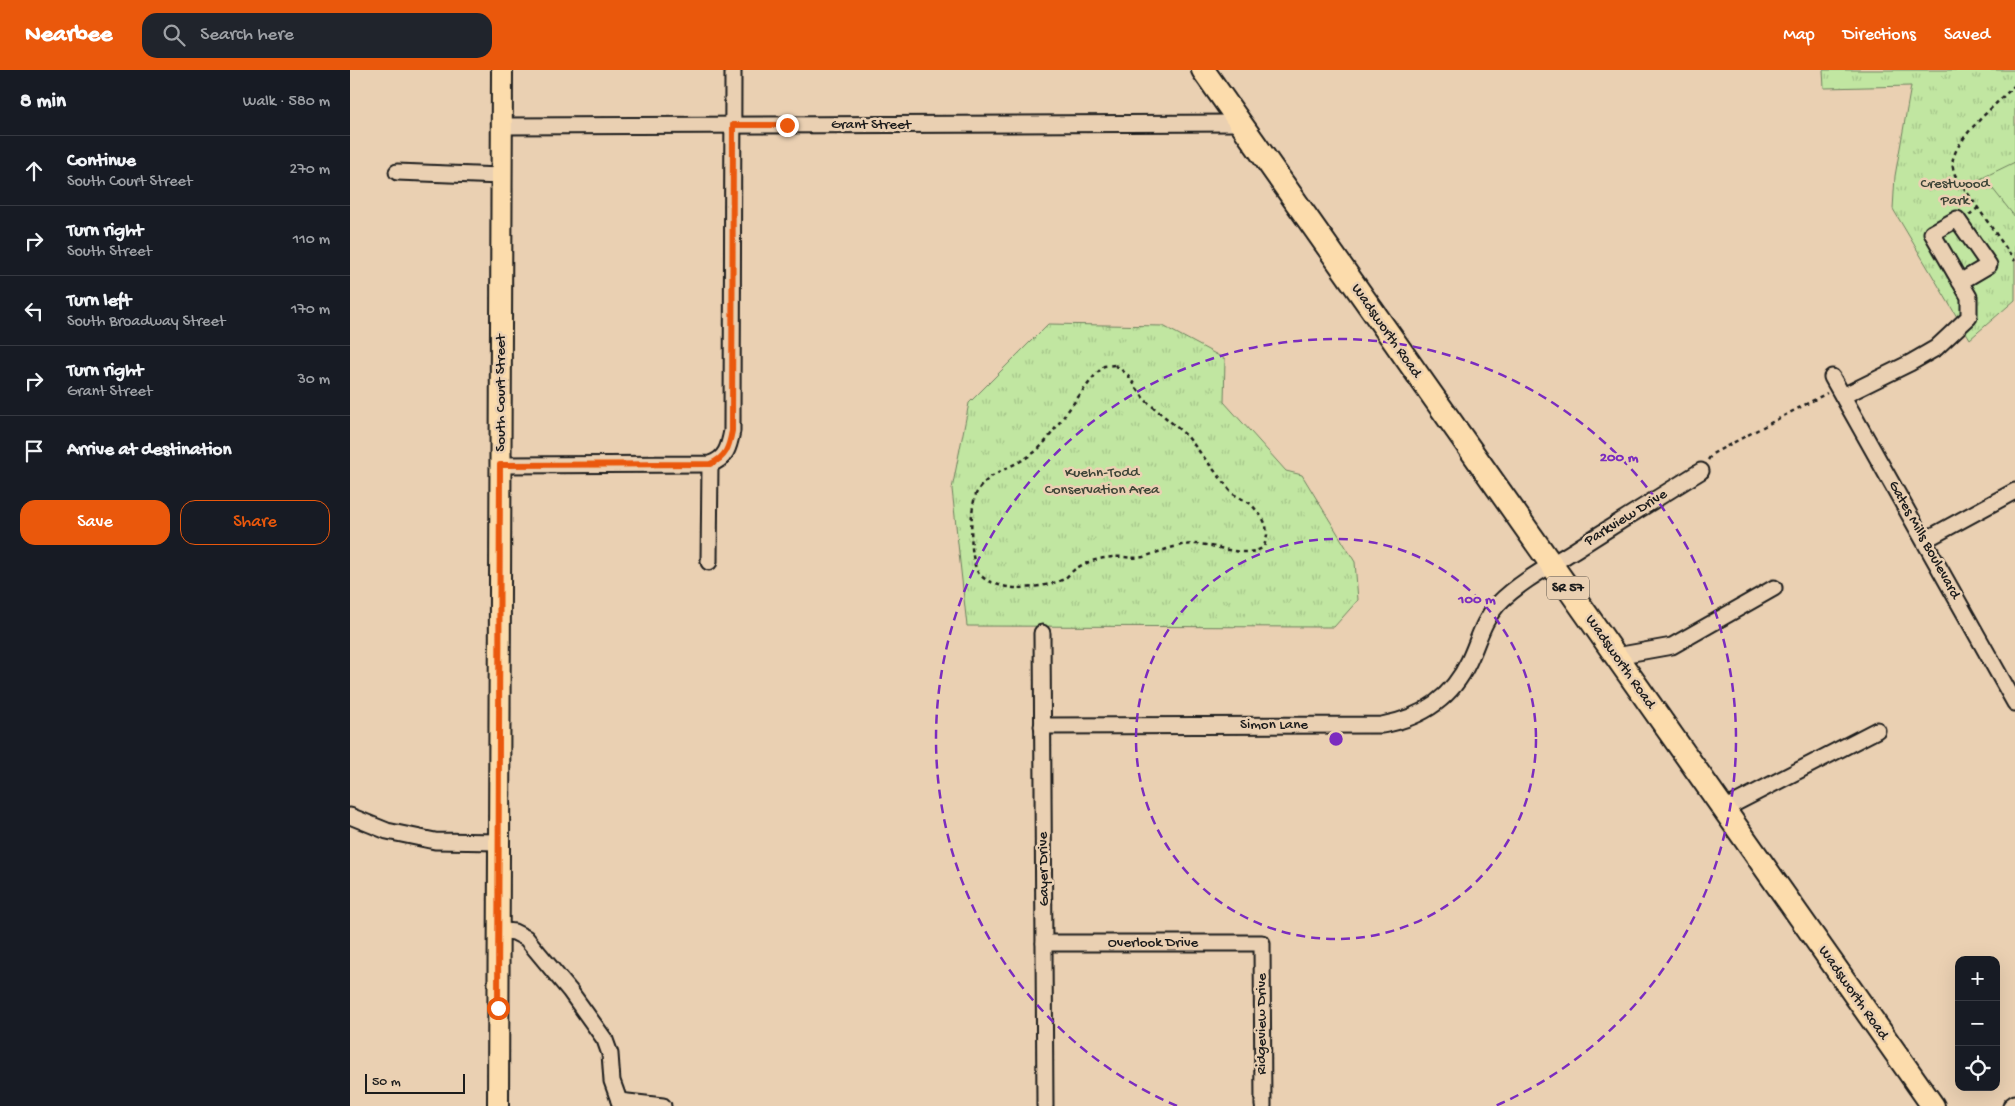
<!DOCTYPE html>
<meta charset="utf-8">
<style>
body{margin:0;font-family:"Gochi Hand",sans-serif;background:#20242c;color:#f1f3f6}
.controls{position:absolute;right:15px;bottom:15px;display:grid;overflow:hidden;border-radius:10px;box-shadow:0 5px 20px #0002}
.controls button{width:45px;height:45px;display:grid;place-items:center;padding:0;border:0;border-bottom:1px solid #363941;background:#171b24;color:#f1f3f6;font:25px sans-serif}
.scale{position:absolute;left:15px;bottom:12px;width:100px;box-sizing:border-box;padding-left:5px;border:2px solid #1c1c1c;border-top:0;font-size:14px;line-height:18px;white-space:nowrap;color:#1c1c1c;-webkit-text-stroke:4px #ead0b2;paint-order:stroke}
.stop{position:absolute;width:15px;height:15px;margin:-11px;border:4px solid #ea580c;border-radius:50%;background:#fff}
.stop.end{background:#ea580c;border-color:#fff;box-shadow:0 1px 5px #0008}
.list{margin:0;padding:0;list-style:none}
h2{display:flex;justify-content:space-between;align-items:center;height:65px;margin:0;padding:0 20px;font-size:21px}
h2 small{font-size:16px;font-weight:400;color:#9ea1a6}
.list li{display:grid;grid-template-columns:32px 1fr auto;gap:15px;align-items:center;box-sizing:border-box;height:70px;padding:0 20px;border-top:1px solid #363941}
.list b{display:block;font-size:19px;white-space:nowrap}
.list p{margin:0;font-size:16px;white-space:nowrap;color:#9ea1a6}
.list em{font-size:16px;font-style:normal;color:#9ea1a6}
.actions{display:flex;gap:10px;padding:15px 20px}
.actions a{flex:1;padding:11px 0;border:1px solid #ea580c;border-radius:15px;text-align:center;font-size:18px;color:#ea580c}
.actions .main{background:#ea580c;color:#fff}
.icon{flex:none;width:28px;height:28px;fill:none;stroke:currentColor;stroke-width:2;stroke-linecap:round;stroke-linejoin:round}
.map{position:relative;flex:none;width:1665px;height:1036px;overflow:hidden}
header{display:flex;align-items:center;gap:30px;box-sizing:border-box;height:70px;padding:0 25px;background:#ea580c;color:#fff}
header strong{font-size:24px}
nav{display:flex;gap:28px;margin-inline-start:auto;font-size:18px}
.search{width:350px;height:45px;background:#20242c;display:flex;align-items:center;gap:12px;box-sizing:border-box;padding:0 18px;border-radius:15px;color:#9ea1a6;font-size:19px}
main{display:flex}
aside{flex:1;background:#171b24}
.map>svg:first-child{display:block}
.grass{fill:url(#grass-tufts);stroke:#6e815e}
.garden{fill:#c1e6a1;stroke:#6e815e}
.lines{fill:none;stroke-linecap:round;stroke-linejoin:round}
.minor-casing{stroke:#1c1c1c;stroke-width:19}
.major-casing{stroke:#1c1c1c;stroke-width:24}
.highway-casing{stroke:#1c1c1c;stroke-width:26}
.path{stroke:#1c1c1c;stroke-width:2.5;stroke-dasharray:4 4;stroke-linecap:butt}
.minor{stroke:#ead0b2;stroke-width:15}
.major{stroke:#fcdcac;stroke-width:20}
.highway{stroke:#fcdcac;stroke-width:22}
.route{stroke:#ea580c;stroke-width:6}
.ring{fill:none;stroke:#7b2cbf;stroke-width:2.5;stroke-dasharray:9 6}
.labels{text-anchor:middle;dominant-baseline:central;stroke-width:5;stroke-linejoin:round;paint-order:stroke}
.shield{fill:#ead0b2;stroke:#5a5249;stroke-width:1}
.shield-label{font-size:14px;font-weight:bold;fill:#1c1c1c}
.street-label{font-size:15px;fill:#1c1c1c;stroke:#ead0b2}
.park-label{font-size:15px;fill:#3d4437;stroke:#ead0b2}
.centre{fill:#7b2cbf;stroke:#ead0b2;stroke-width:2.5}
.ring-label{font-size:15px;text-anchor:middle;font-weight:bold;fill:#7b2cbf;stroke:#ead0b2;stroke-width:5;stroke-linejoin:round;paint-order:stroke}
</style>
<header>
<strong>Nearbee</strong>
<div class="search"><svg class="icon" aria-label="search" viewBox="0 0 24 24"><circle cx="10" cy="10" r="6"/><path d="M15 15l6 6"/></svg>Search here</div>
<nav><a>Map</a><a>Directions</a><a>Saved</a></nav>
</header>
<main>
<aside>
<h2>8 min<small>Walk · 580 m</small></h2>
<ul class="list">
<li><svg class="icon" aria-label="ahead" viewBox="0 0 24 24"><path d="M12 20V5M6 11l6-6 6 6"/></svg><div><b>Continue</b><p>South Court Street</p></div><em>270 m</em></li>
<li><svg class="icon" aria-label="right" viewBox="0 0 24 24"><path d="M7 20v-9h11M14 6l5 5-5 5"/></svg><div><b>Turn right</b><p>South Street</p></div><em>110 m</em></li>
<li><svg class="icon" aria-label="left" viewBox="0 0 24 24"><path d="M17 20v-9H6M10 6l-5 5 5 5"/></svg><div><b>Turn left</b><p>South Broadway Street</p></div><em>170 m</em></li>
<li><svg class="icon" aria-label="right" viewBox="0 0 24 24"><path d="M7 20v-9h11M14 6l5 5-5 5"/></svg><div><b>Turn right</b><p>Grant Street</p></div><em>30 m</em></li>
<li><svg class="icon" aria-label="arrive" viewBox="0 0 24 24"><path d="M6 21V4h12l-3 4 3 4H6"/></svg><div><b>Arrive at destination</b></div></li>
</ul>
<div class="actions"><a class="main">Save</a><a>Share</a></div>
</aside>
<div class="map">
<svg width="1665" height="1036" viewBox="0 0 1665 1036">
<defs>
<pattern id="grass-tufts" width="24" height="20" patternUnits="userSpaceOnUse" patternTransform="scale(1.25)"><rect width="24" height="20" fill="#c1e6a1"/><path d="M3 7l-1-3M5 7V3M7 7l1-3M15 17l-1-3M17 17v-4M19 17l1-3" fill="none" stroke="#a5c58a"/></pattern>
</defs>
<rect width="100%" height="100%" fill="#ead0b2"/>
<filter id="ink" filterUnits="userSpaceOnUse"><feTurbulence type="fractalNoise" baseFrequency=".02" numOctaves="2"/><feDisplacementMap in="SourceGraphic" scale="10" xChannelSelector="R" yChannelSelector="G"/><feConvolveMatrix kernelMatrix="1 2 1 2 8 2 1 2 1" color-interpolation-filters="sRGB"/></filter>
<g filter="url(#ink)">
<!-- grass -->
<g class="grass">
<polygon points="1473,0 1665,0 1665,230 1620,269 1543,139 1545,106 1561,16 1474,18"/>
<polygon points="698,254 813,256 875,289 874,332 936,401 952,405 1005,492 1008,530 984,557 617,556 602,419 619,333"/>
</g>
<!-- garden -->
<polygon class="garden" points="1665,92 1665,147 1635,109 1630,109"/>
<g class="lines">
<defs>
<g id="minor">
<polyline points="151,56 891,53"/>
<polyline points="47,102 151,106"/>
<polyline points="1482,307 1665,633"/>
<polyline points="1493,326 1560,293 1586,278 1619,247 1619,227 1582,163 1607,149 1639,195 1610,212"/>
<path d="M150 395 360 394C376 389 379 377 382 361L383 0"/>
<polyline points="1575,470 1665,421"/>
<polyline points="359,492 360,394"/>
<polyline points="692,563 695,1036"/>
<polyline points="1266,586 1322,576 1424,518"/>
<path d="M692 656 1032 655C1071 648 1102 628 1119 591 1129 570 1132 552 1148 534 1168 513 1201 495 1225 480 1267 453 1309 427 1351 401"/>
<polyline points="1374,739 1527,660"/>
<polyline points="0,746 37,761 85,771 149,772"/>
<polyline points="148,860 164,862 176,868 220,921 255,970 260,984 262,1011 271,1036"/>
<polyline points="694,873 912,873 913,1036"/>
<polyline points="269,1031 313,1036"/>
<polyline points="1661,1036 1665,1033"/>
</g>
<polyline id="major" points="148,1036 152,0"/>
<polyline id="highway" points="853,0 1583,1036"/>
</defs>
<!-- minor casing -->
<use href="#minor" class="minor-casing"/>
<!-- major casing -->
<use href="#major" class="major-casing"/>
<!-- highway casing -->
<use href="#highway" class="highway-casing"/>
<!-- path -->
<g class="path">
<path d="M1665 15C1648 33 1611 63 1604 86 1601 92 1603 99 1605 105L1665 191"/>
<polyline points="1619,145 1628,138"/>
<path d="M765 295 778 305 794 329 837 366 883 424 901 434 912 447 916 455 917 465 914 477C893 490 868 474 845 474 826 474 810 482 793 487 783 489 773 486 763 487 749 488 735 492 724 500 720 503 717 508 712 510 700 515 681 518 668 518 656 518 637 513 629 504 619 491 619 437 627 422 638 402 665 397 682 384 694 376 703 361 712 349 723 334 734 319 746 304L754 296Z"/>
<polyline points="1358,390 1362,384 1477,323"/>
</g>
<!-- minor -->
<use href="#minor" class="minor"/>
<!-- major -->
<use href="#major" class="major"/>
<!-- highway -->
<use href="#highway" class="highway"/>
</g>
</g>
<g class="lines" filter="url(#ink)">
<!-- route -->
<path class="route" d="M148 938 150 395 360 394C376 388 379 377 382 361L383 55H437"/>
</g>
<!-- distance rings -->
<g class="ring">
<circle cx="986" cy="669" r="200"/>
<path d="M827 1036A400 400 0 1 1 1145 1036"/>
</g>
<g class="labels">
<!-- shield labels -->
<rect class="shield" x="1197" y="506.5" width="42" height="23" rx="4"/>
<g class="shield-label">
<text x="1218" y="518">SR 57</text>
</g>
<!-- street labels -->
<g class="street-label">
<text x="521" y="55">Grant Street</text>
<text transform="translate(1036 261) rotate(55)">Wadsworth Road</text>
<text transform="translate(151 323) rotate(-90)">South Court Street</text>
<text transform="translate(1276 448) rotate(-32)">Parkview Drive</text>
<text transform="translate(1574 470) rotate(61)">Gates Mills Boulevard</text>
<text transform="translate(1270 592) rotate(55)">Wadsworth Road</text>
<text x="924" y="655">Simon Lane</text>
<text transform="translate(694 799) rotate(-91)">Gayer Drive</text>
<text x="803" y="873">Overlook Drive</text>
<text transform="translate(1503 923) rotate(55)">Wadsworth Road</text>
<text transform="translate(912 954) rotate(-90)">Ridgeview Drive</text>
</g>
<!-- park labels -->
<g class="park-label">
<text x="1605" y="114">Crestwood<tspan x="1605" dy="17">Park</tspan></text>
<text x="752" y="403">Kuehn-Todd<tspan x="752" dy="17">Conservation Area</tspan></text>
</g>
</g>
<circle cx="986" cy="669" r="8" class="centre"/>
<g class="ring-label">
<text x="1269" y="391">200 m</text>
<text x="1127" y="533">100 m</text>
</g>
</svg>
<div class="controls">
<button>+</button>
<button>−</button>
<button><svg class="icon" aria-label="locate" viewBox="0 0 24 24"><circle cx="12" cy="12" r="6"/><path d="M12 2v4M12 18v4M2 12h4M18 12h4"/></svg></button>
</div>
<div class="scale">50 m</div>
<div class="stop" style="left:148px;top:938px"></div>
<div class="stop end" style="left:437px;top:55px"></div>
</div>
</main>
